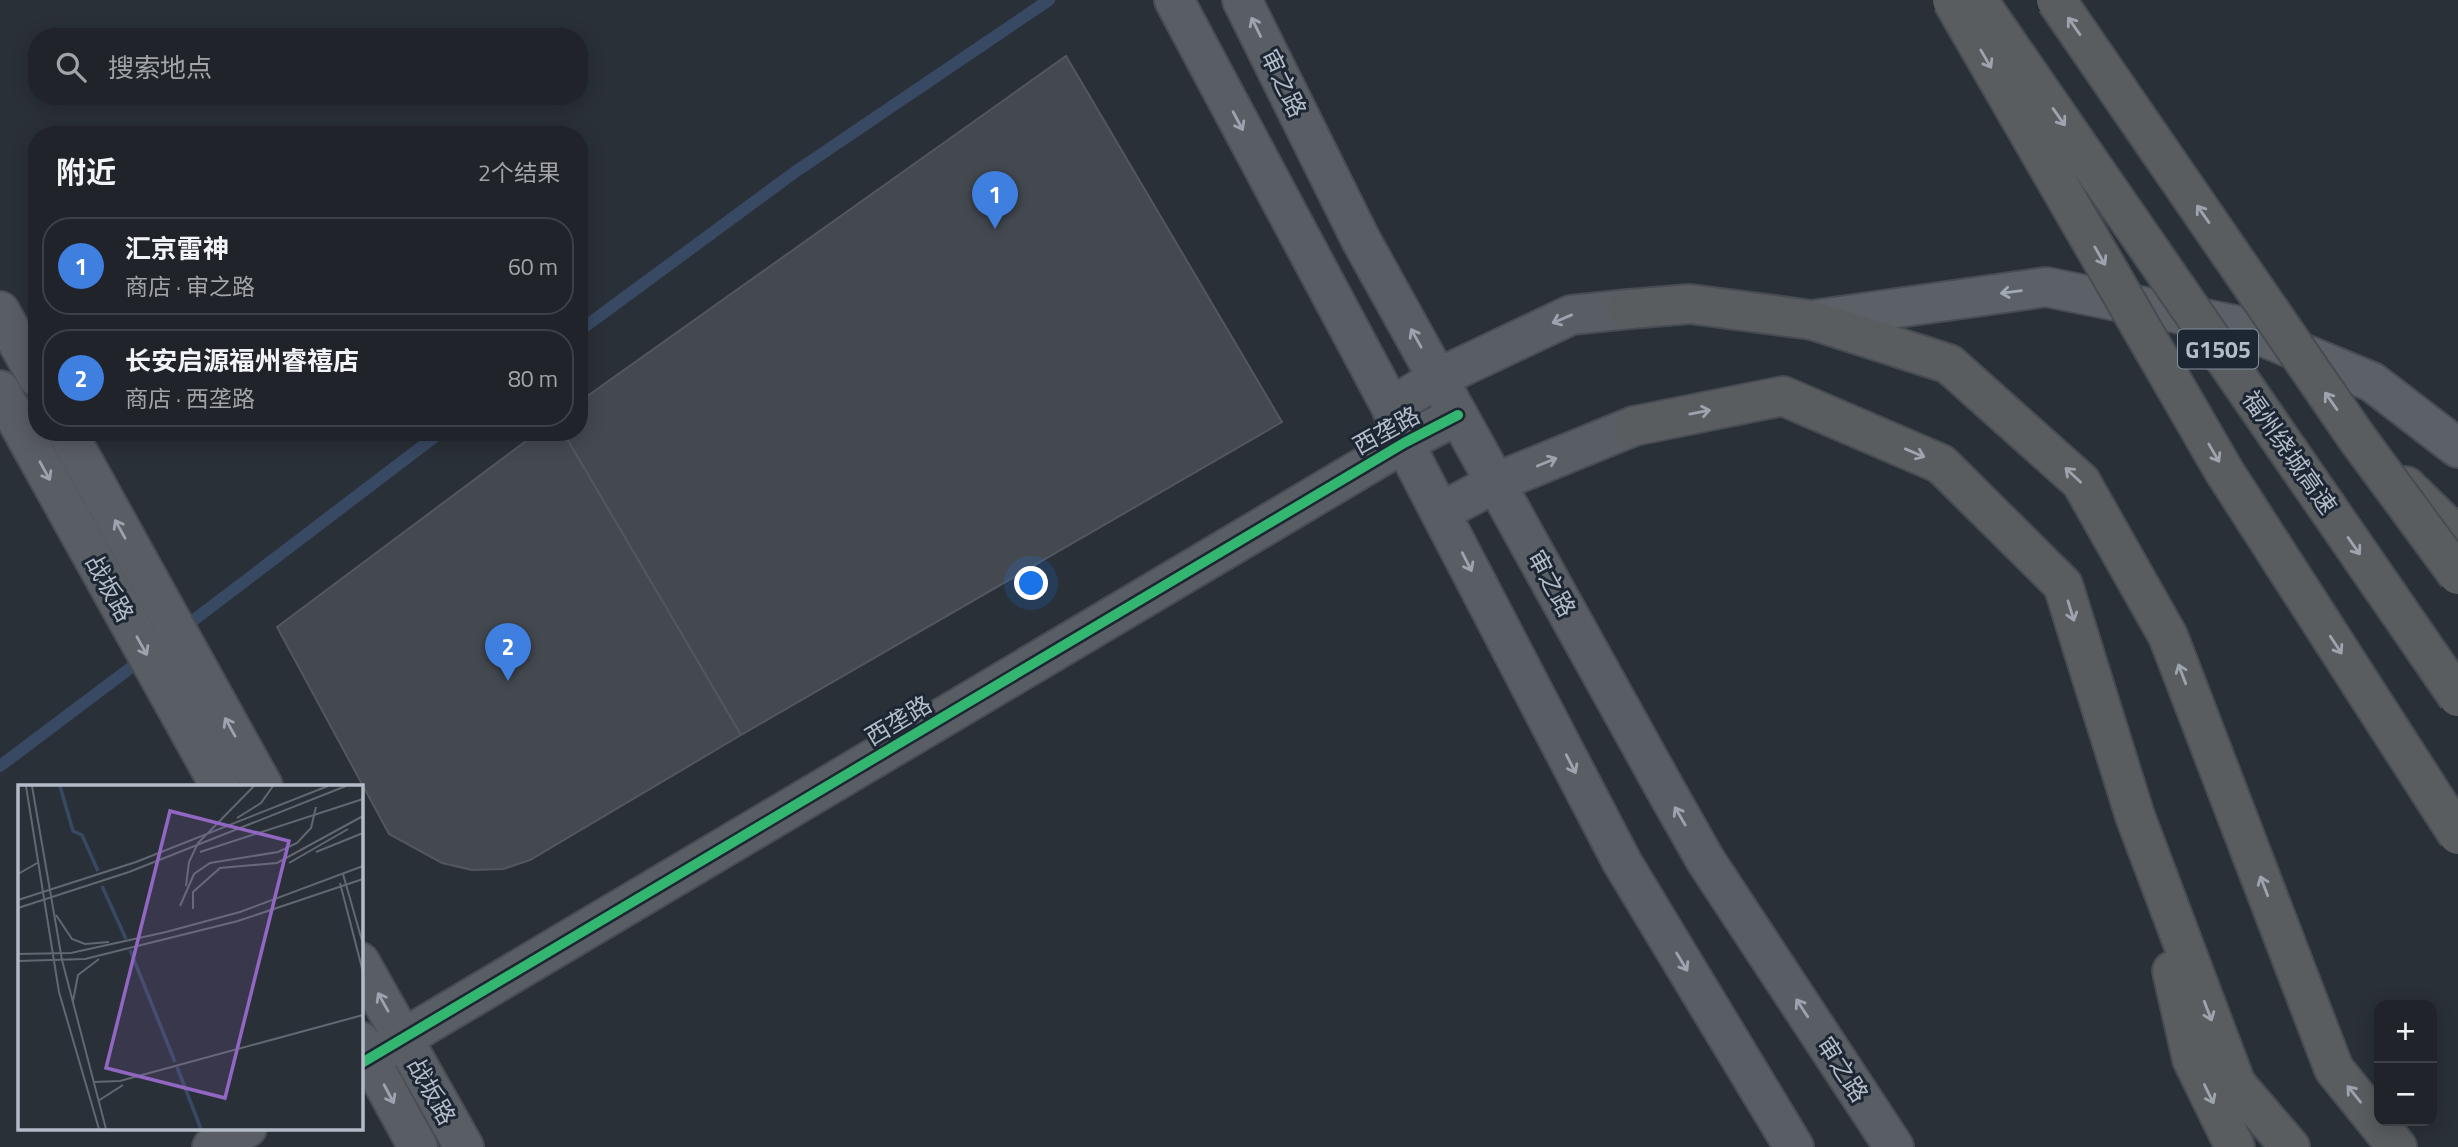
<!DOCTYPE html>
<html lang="zh">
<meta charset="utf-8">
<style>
body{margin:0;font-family:"Titillium Web","Noto Sans SC",sans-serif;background:#282c32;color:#f1f3f6}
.controls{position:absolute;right:21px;bottom:21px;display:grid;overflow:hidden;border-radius:14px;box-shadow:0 4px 18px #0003}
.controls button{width:63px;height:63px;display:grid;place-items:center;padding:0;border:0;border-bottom:2px solid #3d4147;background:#20242a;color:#f1f3f6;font:35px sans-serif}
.you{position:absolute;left:1032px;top:584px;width:24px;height:24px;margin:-18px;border:5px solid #fff;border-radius:50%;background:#1a73e8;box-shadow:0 0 0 10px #1a73e833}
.badge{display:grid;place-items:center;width:46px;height:46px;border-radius:50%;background:#848b96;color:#fff;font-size:23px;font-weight:700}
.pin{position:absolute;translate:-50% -58px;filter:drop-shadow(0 2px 4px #0008)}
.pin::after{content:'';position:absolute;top:37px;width:24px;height:21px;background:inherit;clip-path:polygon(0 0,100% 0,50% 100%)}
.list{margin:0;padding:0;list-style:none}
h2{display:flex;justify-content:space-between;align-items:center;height:91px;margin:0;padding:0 28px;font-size:30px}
h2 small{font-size:23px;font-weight:400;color:#a2a4a8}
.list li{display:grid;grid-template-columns:46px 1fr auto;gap:21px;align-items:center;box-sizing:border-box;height:98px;margin:0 14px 14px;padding:0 14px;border:2px solid #3d4147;border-radius:28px}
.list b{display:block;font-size:26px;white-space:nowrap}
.list p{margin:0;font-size:23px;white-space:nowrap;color:#a2a4a8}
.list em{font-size:23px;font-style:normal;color:#a2a4a8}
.icon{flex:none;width:38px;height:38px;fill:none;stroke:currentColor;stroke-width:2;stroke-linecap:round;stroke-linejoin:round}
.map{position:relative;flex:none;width:2458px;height:1147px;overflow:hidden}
.search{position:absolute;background:#20242a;box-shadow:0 4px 18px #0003;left:28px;top:28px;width:560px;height:77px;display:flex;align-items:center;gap:18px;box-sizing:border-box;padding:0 24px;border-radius:28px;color:#a2a4a8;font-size:26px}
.panel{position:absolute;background:#20242a;box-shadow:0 4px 18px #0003;left:28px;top:126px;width:560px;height:315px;border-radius:28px}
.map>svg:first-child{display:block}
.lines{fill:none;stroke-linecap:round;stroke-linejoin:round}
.stream{stroke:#384963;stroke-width:12}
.building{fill:#444950;stroke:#52575f;stroke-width:2}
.secondary-casing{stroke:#484c53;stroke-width:42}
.primary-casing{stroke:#484c55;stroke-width:42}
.highway-casing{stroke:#474c53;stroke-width:42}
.secondary{stroke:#595d64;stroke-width:38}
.primary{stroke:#5c6168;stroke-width:38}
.highway{stroke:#5a5d60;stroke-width:38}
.highway-bridge-casing{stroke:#474c53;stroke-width:42;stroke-linecap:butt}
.highway-bridge{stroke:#5a5d60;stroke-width:38}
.cycleway-casing{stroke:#1d2633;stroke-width:15}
.cycleway{stroke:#33b770;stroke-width:10}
.oneway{stroke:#9ea4af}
.oneway2{stroke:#9da4b0}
.oneway3{stroke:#a2aab6}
.labels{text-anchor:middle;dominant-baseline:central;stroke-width:6;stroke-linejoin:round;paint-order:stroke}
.shield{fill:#1d2633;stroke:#878f9c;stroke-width:2}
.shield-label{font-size:23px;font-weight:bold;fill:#b4bcc9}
.street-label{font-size:24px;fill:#b4bcc9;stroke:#1d2633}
.inset-river{fill:none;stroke:#384963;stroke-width:3.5}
.inset-road{fill:none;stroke:#616872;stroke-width:2}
.view{fill:#9266c3;fill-opacity:0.15;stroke:#9266c3;stroke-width:3.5}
.inset-edge{fill:none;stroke:#b4bcc9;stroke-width:3.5}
</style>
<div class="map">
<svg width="2458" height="1147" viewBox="0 0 2458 1147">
<rect width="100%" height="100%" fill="#2a3038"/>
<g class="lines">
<!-- stream -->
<g class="stream">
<polyline points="579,331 795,172 1049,0"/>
<polyline points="182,629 441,432"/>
<polyline points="0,766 145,657"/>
</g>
</g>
<!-- building -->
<g class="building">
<polygon points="1066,56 1282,422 741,735 563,432 579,432 579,402"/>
<polygon points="538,432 563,432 741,735 530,860 503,869 472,870 442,863 389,834 277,627"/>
</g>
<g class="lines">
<defs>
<g id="secondary">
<polyline points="1174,0 1391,407 1404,443 1622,862 1794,1147"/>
<polyline points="1242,0 1361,240 1668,794 1706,861 1894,1147"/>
<polyline points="0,311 37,377"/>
<polyline points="0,390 220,786"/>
<polyline points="1391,407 1438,378 1571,315 1629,309"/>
<polyline points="67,432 263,786"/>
<polyline points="1441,512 1497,482 1634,426"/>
<polyline points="360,962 464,1147"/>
<polyline points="360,1041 418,1147"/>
<polyline points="360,1064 1404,443 1458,415"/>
<polyline points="212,1147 247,1128"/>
</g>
<polyline id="primary" points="1812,320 2046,287 2235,325 2372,382 2458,448"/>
<g id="highway">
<polyline points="1629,309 1690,304 1812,320 1949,364 2081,482 2168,636 2334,1069 2397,1147"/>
<polyline points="1634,426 1783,396 1941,464 2063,585 2135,816 2236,1084 2290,1147"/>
<polyline points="2406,486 2458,537"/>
<polyline points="2172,971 2192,1059 2235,1147"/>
</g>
</defs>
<!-- secondary casing -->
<use href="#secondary" class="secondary-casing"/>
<!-- primary casing -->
<use href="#primary" class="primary-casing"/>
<!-- highway casing -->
<use href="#highway" class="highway-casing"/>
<!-- secondary -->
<use href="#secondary" class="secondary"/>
<!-- primary -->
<use href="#primary" class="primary"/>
<!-- highway -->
<use href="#highway" class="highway"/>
<defs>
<g id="highway-bridge">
<polyline points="1952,0 2224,471 2458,835"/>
<polyline points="2056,0 2357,438 2458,575"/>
<polyline points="1981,5 2458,697"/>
</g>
</defs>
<!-- highway-bridge casing -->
<use href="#highway-bridge" class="highway-bridge-casing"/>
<!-- highway-bridge -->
<use href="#highway-bridge" class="highway-bridge"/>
<defs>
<polyline id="cycleway" points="360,1064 1404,443 1458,415"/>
</defs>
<!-- cycleway casing -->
<use href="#cycleway" class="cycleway-casing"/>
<!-- cycleway -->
<use href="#cycleway" class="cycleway"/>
</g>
<!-- one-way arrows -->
<defs><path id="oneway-shaft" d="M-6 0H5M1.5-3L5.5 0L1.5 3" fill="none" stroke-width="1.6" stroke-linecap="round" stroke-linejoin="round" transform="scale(1.75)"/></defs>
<g class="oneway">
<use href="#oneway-shaft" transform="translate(2074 26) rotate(-125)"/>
<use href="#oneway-shaft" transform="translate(1986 59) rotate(60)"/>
<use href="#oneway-shaft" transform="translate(2059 117) rotate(55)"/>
<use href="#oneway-shaft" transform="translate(2203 214) rotate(-125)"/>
<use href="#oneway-shaft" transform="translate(2100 256) rotate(60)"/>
<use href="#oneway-shaft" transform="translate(2331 401) rotate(-125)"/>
<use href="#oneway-shaft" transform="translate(1700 412) rotate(-11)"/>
<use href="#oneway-shaft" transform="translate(1915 453) rotate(23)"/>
<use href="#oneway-shaft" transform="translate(2214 453) rotate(60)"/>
<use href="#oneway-shaft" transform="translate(2073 475) rotate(-137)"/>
<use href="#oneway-shaft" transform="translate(2354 546) rotate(55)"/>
<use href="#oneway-shaft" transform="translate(2071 611) rotate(73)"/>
<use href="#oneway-shaft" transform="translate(2336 645) rotate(57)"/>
<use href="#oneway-shaft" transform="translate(2182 674) rotate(-111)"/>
<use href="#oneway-shaft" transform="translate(2264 886) rotate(-111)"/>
<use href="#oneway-shaft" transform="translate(2208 1011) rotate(69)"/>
<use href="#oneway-shaft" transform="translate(2209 1094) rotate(64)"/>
<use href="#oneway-shaft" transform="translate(2354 1094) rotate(-129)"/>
</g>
<g class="oneway2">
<use href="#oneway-shaft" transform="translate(1256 27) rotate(-116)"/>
<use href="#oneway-shaft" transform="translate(1238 121) rotate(62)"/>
<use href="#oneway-shaft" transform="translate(1562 319) rotate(157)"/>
<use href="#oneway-shaft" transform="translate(1416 338) rotate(-119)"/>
<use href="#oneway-shaft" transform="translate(1547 462) rotate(-22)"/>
<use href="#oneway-shaft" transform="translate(45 471) rotate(61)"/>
<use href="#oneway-shaft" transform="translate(120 529) rotate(-119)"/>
<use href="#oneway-shaft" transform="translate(1467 562) rotate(63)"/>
<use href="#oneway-shaft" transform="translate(142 646) rotate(61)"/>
<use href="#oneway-shaft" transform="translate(230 727) rotate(-119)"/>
<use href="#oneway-shaft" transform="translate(1571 764) rotate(63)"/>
<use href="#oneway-shaft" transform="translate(1680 816) rotate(-120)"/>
<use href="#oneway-shaft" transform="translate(1682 962) rotate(59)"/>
<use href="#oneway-shaft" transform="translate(383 1002) rotate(-119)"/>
<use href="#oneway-shaft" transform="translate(1802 1008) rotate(-123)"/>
<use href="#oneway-shaft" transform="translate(389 1094) rotate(62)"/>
</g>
<use class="oneway3" href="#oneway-shaft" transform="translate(2011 292) rotate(172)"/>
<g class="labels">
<!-- shield labels -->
<rect class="shield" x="2178" y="329.5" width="80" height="39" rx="5"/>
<g class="shield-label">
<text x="2218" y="349">G1505</text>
</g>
<!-- street labels -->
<g class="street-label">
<text transform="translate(1284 83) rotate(64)">审之路</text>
<text transform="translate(1386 430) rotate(-29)">西垄路</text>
<text transform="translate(2290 452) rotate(55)">福州绕城高速</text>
<text transform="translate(1552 583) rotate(61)">审之路</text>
<text transform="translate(110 588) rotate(61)">战坂路</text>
<text transform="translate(898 720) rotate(-31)">西垄路</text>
<text transform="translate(1843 1069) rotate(57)">审之路</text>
<text transform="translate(432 1091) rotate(61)">战坂路</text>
</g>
</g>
<!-- overview -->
<g transform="translate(18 785)">
<rect width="345" height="345" fill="#2a3038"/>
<path class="inset-river" d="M42 1 55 46 64 50 80 86M84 101 108 154M112 165 157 277M159 282 183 344"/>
<path class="inset-road" d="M8 1 41 207 81 344M14 1 44 175 88 344M219 33 243 18 255 1M182 67 345 14M298 67 345 48M271 78 330 44M0 89 21 77M325 89 345 159M322 98 345 187M168 101 171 77 180 58 236 1M0 115 118 77 310 1M162 121 176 89 192 78 260 67 279 58 293 43 298 22M0 123 111 87 328 1M175 124V107L202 83 259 78 345 31M38 130 54 154 67 159 91 157M0 169 53 168 148 147 222 127 345 81M0 176 67 174 220 136 345 94M55 216 60 190 81 174M75 297 102 296 345 230M80 316 105 300"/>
<path class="view" d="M152 26 271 56 207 313 88 283Z"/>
<rect width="345" height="345" class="inset-edge"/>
</g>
</svg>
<div class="controls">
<button>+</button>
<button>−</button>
</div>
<div class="you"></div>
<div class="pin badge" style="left:995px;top:229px;background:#3f7fe0">1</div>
<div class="pin badge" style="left:508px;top:681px;background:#3f7fe0">2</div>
<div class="search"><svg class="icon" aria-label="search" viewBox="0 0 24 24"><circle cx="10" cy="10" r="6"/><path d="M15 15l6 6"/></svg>搜索地点</div>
<section class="panel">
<h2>附近<small>2个结果</small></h2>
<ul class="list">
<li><span class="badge" style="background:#3f7fe0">1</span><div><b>汇京雷神</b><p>商店 · 审之路</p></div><em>60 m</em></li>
<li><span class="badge" style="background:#3f7fe0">2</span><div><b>长安启源福州睿禧店</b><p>商店 · 西垄路</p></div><em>80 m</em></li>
</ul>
</section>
</div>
